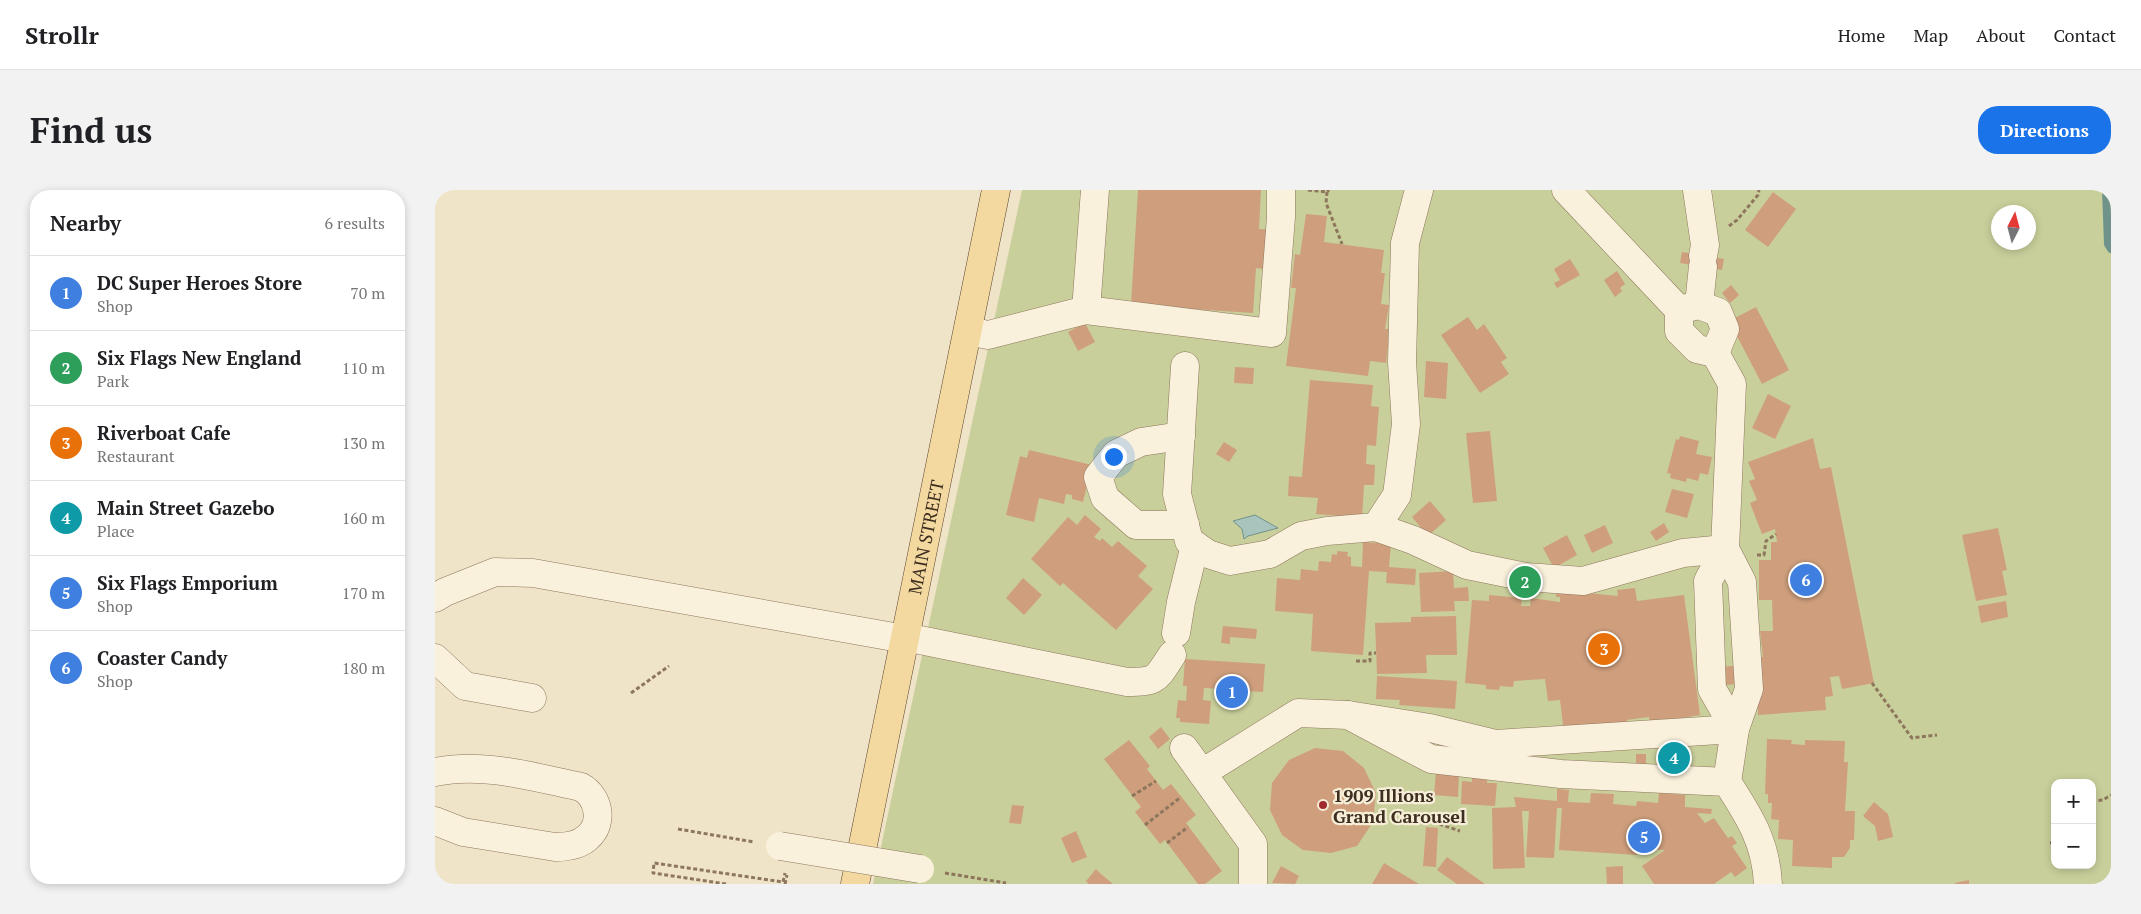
<!DOCTYPE html>
<meta charset="utf-8">
<style>
body{margin:0;font-family:"PT Serif",serif;background:#f2f2f2;color:#202124}
.controls{position:absolute;right:15px;bottom:15px;display:grid;overflow:hidden;border-radius:10px;box-shadow:0 2px 8px #0003}
.controls button{width:45px;height:45px;display:grid;place-items:center;padding:0;border:0;border-bottom:1px solid #e0e0e0;background:#fff;color:#202124;font:25px sans-serif}
.compass{position:absolute;left:1556px;top:15px;width:45px;height:45px;border-radius:50%;background:#fff;box-shadow:0 2px 8px #0003;rotate:6deg}
.you{position:absolute;left:678px;top:266px;width:18px;height:18px;margin:-12px;border:4px solid #fff;border-radius:50%;background:#1a73e8;box-shadow:0 0 0 8px #1a73e833}
.badge{display:grid;place-items:center;width:32px;height:32px;border-radius:50%;background:#1a73e8;color:#fff;font-size:16px;font-weight:700}
.pin{position:absolute;translate:-50% -50%;border:2px solid #fff;box-shadow:0 1px 5px #0006}
.list{margin:0;padding:0;list-style:none}
h2{display:flex;justify-content:space-between;align-items:center;height:65px;margin:0;padding:0 20px;font-size:21px}
h2 small{font-size:16px;font-weight:400;color:#757577}
.list li{display:grid;grid-template-columns:32px 1fr auto;gap:15px;align-items:center;box-sizing:border-box;height:75px;padding:0 20px;border-top:1px solid #e0e0e0}
.list b{display:block;font-size:19px;white-space:nowrap}
.list p{margin:0;font-size:16px;white-space:nowrap;color:#757577}
.list em{font-size:16px;font-style:normal;color:#757577}
.map{position:relative;flex:none;width:1676px;height:694px;overflow:hidden;border-radius:20px}
header{display:flex;align-items:center;gap:30px;box-sizing:border-box;height:70px;padding:0 25px;background:#fff;border-bottom:1px solid #e0e0e0}
header strong{font-size:24px}
nav{display:flex;gap:28px;margin-inline-start:auto;font-size:18px}
.intro{display:flex;align-items:center;justify-content:space-between;box-sizing:border-box;height:120px;padding:0 30px}
h1{margin:0;font-size:35px}
.button{padding:12px 22px;border-radius:20px;background:#1a73e8;color:#fff;font-size:18px;font-weight:700}
main{display:flex;gap:30px;padding:0 30px}
aside{flex:1;background:#fff;border-radius:20px;box-shadow:0 2px 8px #0003}
.map>svg:first-child{display:block}
.green{fill:#c9cf9b;fill-rule:evenodd}
.water{fill:#a9c4bc;stroke:#6f938a}
.lines{fill:none;stroke-linecap:round;stroke-linejoin:round}
.stream{stroke:#6f938a;stroke-width:8}
.building{fill:#cf9f7d}
.minor-casing{stroke:#8d765c;stroke-width:29}
.major-casing{stroke:#5b4430;stroke-width:29}
.path{stroke:#8d765c;stroke-width:3;stroke-dasharray:4 2.5;stroke-linecap:butt}
.minor{stroke:#faf1dc;stroke-width:28}
.major{stroke:#f3d9a0;stroke-width:28}
.minor-bridge-casing{stroke:#8d765c;stroke-width:29;stroke-linecap:butt}
.minor-bridge{stroke:#faf1dc;stroke-width:28}
.poi-dot{fill:#9e2a2b;stroke:#f7eed8;stroke-width:2}
.labels{text-anchor:middle;dominant-baseline:central;stroke-width:4.5;stroke-linejoin:round;paint-order:stroke}
.street-label{font-size:18px;fill:#3d2e20;stroke:#f7eed8}
.poi-label{font-size:18px;font-weight:bold;fill:#3d2e20;stroke:#f7eed8;text-anchor:start}
</style>
<header>
<strong>Strollr</strong>
<nav><a>Home</a><a>Map</a><a>About</a><a>Contact</a></nav>
</header>
<div class="intro"><h1>Find us</h1><a class="button">Directions</a></div>
<main>
<aside>
<h2>Nearby<small>6 results</small></h2>
<ul class="list">
<li><span class="badge" style="background:#3f7fe0">1</span><div><b>DC Super Heroes Store</b><p>Shop</p></div><em>70 m</em></li>
<li><span class="badge" style="background:#2e9e5b">2</span><div><b>Six Flags New England</b><p>Park</p></div><em>110 m</em></li>
<li><span class="badge" style="background:#e8710a">3</span><div><b>Riverboat Cafe</b><p>Restaurant</p></div><em>130 m</em></li>
<li><span class="badge" style="background:#0f9aa8">4</span><div><b>Main Street Gazebo</b><p>Place</p></div><em>160 m</em></li>
<li><span class="badge" style="background:#3f7fe0">5</span><div><b>Six Flags Emporium</b><p>Shop</p></div><em>170 m</em></li>
<li><span class="badge" style="background:#3f7fe0">6</span><div><b>Coaster Candy</b><p>Shop</p></div><em>180 m</em></li>
</ul>
</aside>
<div class="map">
<svg width="1676" height="694" viewBox="0 0 1676 694">
<rect width="100%" height="100%" fill="#f0e4c8"/>
<!-- green -->
<path class="green" d="M587 0H1676V694H438ZM1564 22H1594V52H1564ZM1620 593H1657V675H1620Z"/>
<!-- water -->
<polygon class="water" points="820,325 843,338 813,346 809,349 807,339 798,331"/>
<g class="lines">
<!-- stream -->
<polyline class="stream" points="1671,0 1673,54 1676,59"/>
</g>
<!-- building -->
<g class="building">
<polygon points="703,0 826,0 824,39 841,40 838,80 821,78 818,123 696,115"/>
<polygon points="1338,2 1361,19 1333,57 1310,40"/>
<polygon points="871,24 892,26 889,52 949,60 946,83 950,83 946,114 954,115 950,139 955,139 951,173 935,171 933,186 851,176 861,98 856,98 860,64 865,65"/>
<polygon points="1247,62 1289,69 1287,80 1245,73"/>
<polygon points="1135,69 1145,85 1122,98 1119,93 1125,90 1119,79"/>
<polygon points="1182,81 1190,94 1185,98 1187,101 1180,107 1169,90"/>
<polygon points="1296,95 1304,105 1295,113 1287,103"/>
<polygon points="1321,117 1354,180 1327,194 1294,131"/>
<polygon points="1033,127 1042,140 1049,134 1072,168 1066,172 1074,184 1045,203 1006,145"/>
<polygon points="650,133 660,152 643,161 633,142"/>
<polygon points="991,171 1013,173 1011,209 989,207"/>
<polygon points="800,177 819,178 818,194 799,193"/>
<polygon points="875,190 938,195 936,216 944,217 941,256 932,255 931,274 940,275 939,295 929,295 927,328 881,324 883,308 853,306 854,286 867,287"/>
<polygon points="1333,204 1356,216 1340,249 1317,238"/>
<polygon points="1055,241 1062,311 1038,313 1031,243"/>
<polygon points="1245,246 1264,251 1261,264 1277,267 1273,285 1265,283 1263,291 1252,288 1251,292 1235,288 1236,284 1232,283 1241,249 1244,250"/>
<polygon points="1378,248 1385,279 1396,277 1439,493 1407,499 1404,486 1395,487 1398,506 1390,507 1391,520 1323,525 1322,467 1328,467 1325,441 1338,441 1337,410 1324,410 1324,370 1336,370 1336,352 1342,352 1340,339 1327,344 1315,313 1322,310 1314,291 1320,289 1313,272"/>
<polygon points="789,252 802,260 794,272 781,264"/>
<polygon points="594,260 657,275 648,312 637,309 637,305 631,304 629,314 604,308 599,332 571,325 585,266 592,268"/>
<polygon points="1237,299 1259,304 1252,328 1230,322"/>
<polygon points="995,311 1011,330 993,346 977,327"/>
<polygon points="650,325 666,339 659,347 665,351 667,348 677,357 683,351 712,376 703,386 718,399 681,440 628,393 625,396 596,369 633,327 642,335"/>
<polygon points="1229,333 1234,342 1221,351 1215,342"/>
<polygon points="1170,335 1178,353 1157,363 1149,345"/>
<polygon points="1563,338 1572,380 1567,381 1572,405 1541,411 1527,345"/>
<polygon points="1132,345 1142,365 1119,378 1108,358"/>
<polygon points="928,352 956,354 954,377 981,379 980,395 951,393 952,382 934,381 928,465 876,461 878,424 840,421 842,388 865,390 866,379 883,381 884,371 896,372 897,364 902,365 902,361 913,362 912,366 916,367 916,376 927,377"/>
<polygon points="1018,381 1019,398 1033,397 1034,411 1019,411 1020,421 986,422 984,383"/>
<polygon points="588,388 607,405 589,425 571,408"/>
<polygon points="1200,398 1202,411 1249,405 1265,525 1247,528 1248,536 1216,540 1214,527 1192,530 1193,536 1129,544 1125,510 1113,511 1110,489 1079,491 1078,497 1065,496 1064,500 1051,499 1051,495 1030,493 1037,410 1054,411 1054,405 1087,408 1086,416 1095,416 1096,408 1125,412 1125,407 1121,407 1122,400 1183,406 1182,400"/>
<polygon points="1571,411 1573,427 1546,433 1543,416"/>
<polygon points="1021,426 1022,465 991,465 992,483 942,484 940,433 976,432 976,427"/>
<polygon points="788,436 822,439 821,449 795,447 795,454 786,453"/>
<polygon points="750,469 830,474 828,502 810,501 810,505 785,503 785,499 769,498 768,510 776,511 774,534 745,532 745,528 741,528 743,510 751,511 752,496 748,496"/>
<polygon points="1305,475 1307,494 1288,495 1287,477"/>
<polygon points="942,486 1022,491 1020,519 964,515 965,510 941,509"/>
<polygon points="726,537 735,549 723,559 714,547"/>
<polygon points="1332,549 1357,550 1356,554 1370,555 1370,550 1410,551 1409,572 1413,572 1410,621 1420,621 1419,650 1415,650 1415,658 1409,667 1397,667 1397,678 1357,676 1358,650 1343,649 1344,630 1336,629 1337,613 1333,613 1333,604 1330,604"/>
<polygon points="694,550 715,576 712,579 728,600 736,594 761,625 751,633 787,681 770,694 763,694 730,650 725,654 700,622 706,617 669,569"/>
<circle cx="1239" cy="569" r="13"/>
<polygon points="880,558 908,561 929,578 941,603 938,632 922,656 896,663 868,660 847,645 835,620 837,593 854,570"/>
<rect x="1201" y="564" width="10" height="13"/>
<polygon points="1001,582 1024,584 1023,607 999,605"/>
<polygon points="1037,586 1053,586 1052,593 1062,593 1060,616 1026,614 1027,591 1037,592"/>
<polygon points="1122,599 1134,600 1133,612 1155,613 1156,603 1179,604 1178,614 1201,616 1202,611 1223,613 1224,603 1250,605 1250,617 1277,619 1276,624 1262,623 1270,633 1279,628 1293,648 1297,646 1302,653 1297,656 1312,678 1300,687 1296,682 1279,694 1219,694 1207,676 1230,660 1202,659 1202,665 1124,660 1127,618 1122,618 1119,668 1091,667 1094,621 1087,621 1090,678 1058,679 1057,618 1081,617 1079,607 1122,611"/>
<polygon points="1439,612 1453,624 1458,647 1443,651 1440,636 1428,626"/>
<polygon points="577,615 589,616 586,634 574,633"/>
<polygon points="991,637 1003,638 1001,677 988,676"/>
<polygon points="641,641 652,667 637,673 626,648"/>
<polygon points="1012,667 1050,694 1022,694 1002,680"/>
<polygon points="949,673 984,694 937,694"/>
<polygon points="846,676 864,686 860,694 837,693"/>
<polygon points="1188,676 1188,694 1172,694 1171,677"/>
<polygon points="661,679 666,684 678,694 654,694 651,691"/>
<polygon points="1534,690 1534,694 1520,694 1520,693"/>
</g>
<g class="lines">
<defs>
<g id="minor">
<polyline points="660,0 651,120 837,143 846,27 846,0"/>
<polyline points="1131,0 1244,120 1244,141 1262,159 1280,163 1297,194 1290,359 1273,391 1277,499 1300,539 1292,592"/>
<polyline points="1262,0 1270,55 1268,66"/>
<polyline points="1264,115 1268,76"/>
<polyline points="1244,120 1264,115 1283,122 1290,139 1280,163"/>
<polyline points="533,141 553,145 651,120"/>
<polyline points="750,176 742,304 754,351 773,364 795,371 835,364 866,346 892,341 941,337 962,305 971,234 967,172 970,53 984,0"/>
<polyline points="746,246 706,252 681,264 663,287 670,308 701,335 750,335"/>
<polyline points="0,408 10,402 60,382 98,383 470,449"/>
<polyline points="741,443 746,412 760,355"/>
<path d="M470 447 692 492C723 492 721 489 737 465"/>
<polyline points="0,468 30,496 97,508"/>
<polyline points="913,525 995,538 1061,554 1300,539 1314,499 1307,392 1290,359 1248,363 1148,391 1091,387 1032,375 978,350 941,337"/>
<polyline points="749,558 818,654 818,694"/>
<path d="M0 582C49 572 98 587 146 597 164 607 169 633 153 647 144 656 131 657 120 657L28 642 0 631"/>
<path d="M767 583 863 523 913 525 996 569 1126 584 1292 592C1314 626 1331 652 1333 694"/>
</g>
<g id="major">
<path id="s1" d="M420 694 561 0"/>
</g>
</defs>
<!-- minor casing -->
<use href="#minor" class="minor-casing"/>
<!-- major casing -->
<use href="#major" class="major-casing"/>
<!-- path -->
<g class="path">
<polyline points="873,0 892,2 894,0"/>
<polyline points="892,2 891,13 907,54"/>
<polyline points="1294,36 1302,30 1323,5 1324,0"/>
<polyline points="1322,365 1329,365 1331,351 1341,344"/>
<polyline points="921,471 935,471 935,463 941,463"/>
<polyline points="1437,493 1477,548 1502,545"/>
<polyline points="196,503 234,476"/>
<polyline points="697,606 721,591"/>
<polyline points="1657,611 1668,610 1676,605"/>
<polyline points="998,632 1025,641"/>
<polyline points="710,635 746,607"/>
<polyline points="243,639 319,652"/>
<polyline points="732,653 753,637"/>
<polyline points="1615,653 1620,652"/>
<polyline points="510,683 571,693"/>
<polyline points="291,694 218,683 219,673 348,692 350,683"/>
<polyline points="350,694 352,685"/>
</g>
<!-- minor -->
<use href="#minor" class="minor"/>
<!-- major -->
<use href="#major" class="major"/>
<defs>
<polyline id="minor-bridge" points="345,656 485,679"/>
</defs>
<!-- minor-bridge casing -->
<use href="#minor-bridge" class="minor-bridge-casing"/>
<!-- minor-bridge -->
<use href="#minor-bridge" class="minor-bridge"/>
</g>
<!-- markers -->
<circle class="poi-dot" cx="888" cy="615" r="5"/>
<g class="labels">
<!-- street labels -->
<g class="street-label">
<text stroke="none"><textPath href="#s1" startOffset="354">MAIN STREET</textPath></text>
</g>
<!-- poi labels -->
<g class="poi-label">
<text x="898" y="605">1909 Illions<tspan x="898" dy="21">Grand Carousel</tspan></text>
</g>
</g>
</svg>
<div class="controls">
<button>+</button>
<button>−</button>
</div>
<svg class="compass" viewBox="-18 -18 36 36"><path d="M0-13l5 13h-10z" fill="#e53935"/><path d="M0 13l5-13h-10z" fill="#757577"/></svg>
<div class="you"></div>
<div class="pin badge" style="left:797px;top:502px;background:#3f7fe0">1</div>
<div class="pin badge" style="left:1090px;top:392px;background:#2e9e5b">2</div>
<div class="pin badge" style="left:1169px;top:459px;background:#e8710a">3</div>
<div class="pin badge" style="left:1239px;top:568px;background:#0f9aa8">4</div>
<div class="pin badge" style="left:1209px;top:647px;background:#3f7fe0">5</div>
<div class="pin badge" style="left:1371px;top:390px;background:#3f7fe0">6</div>
</div>
</main>
